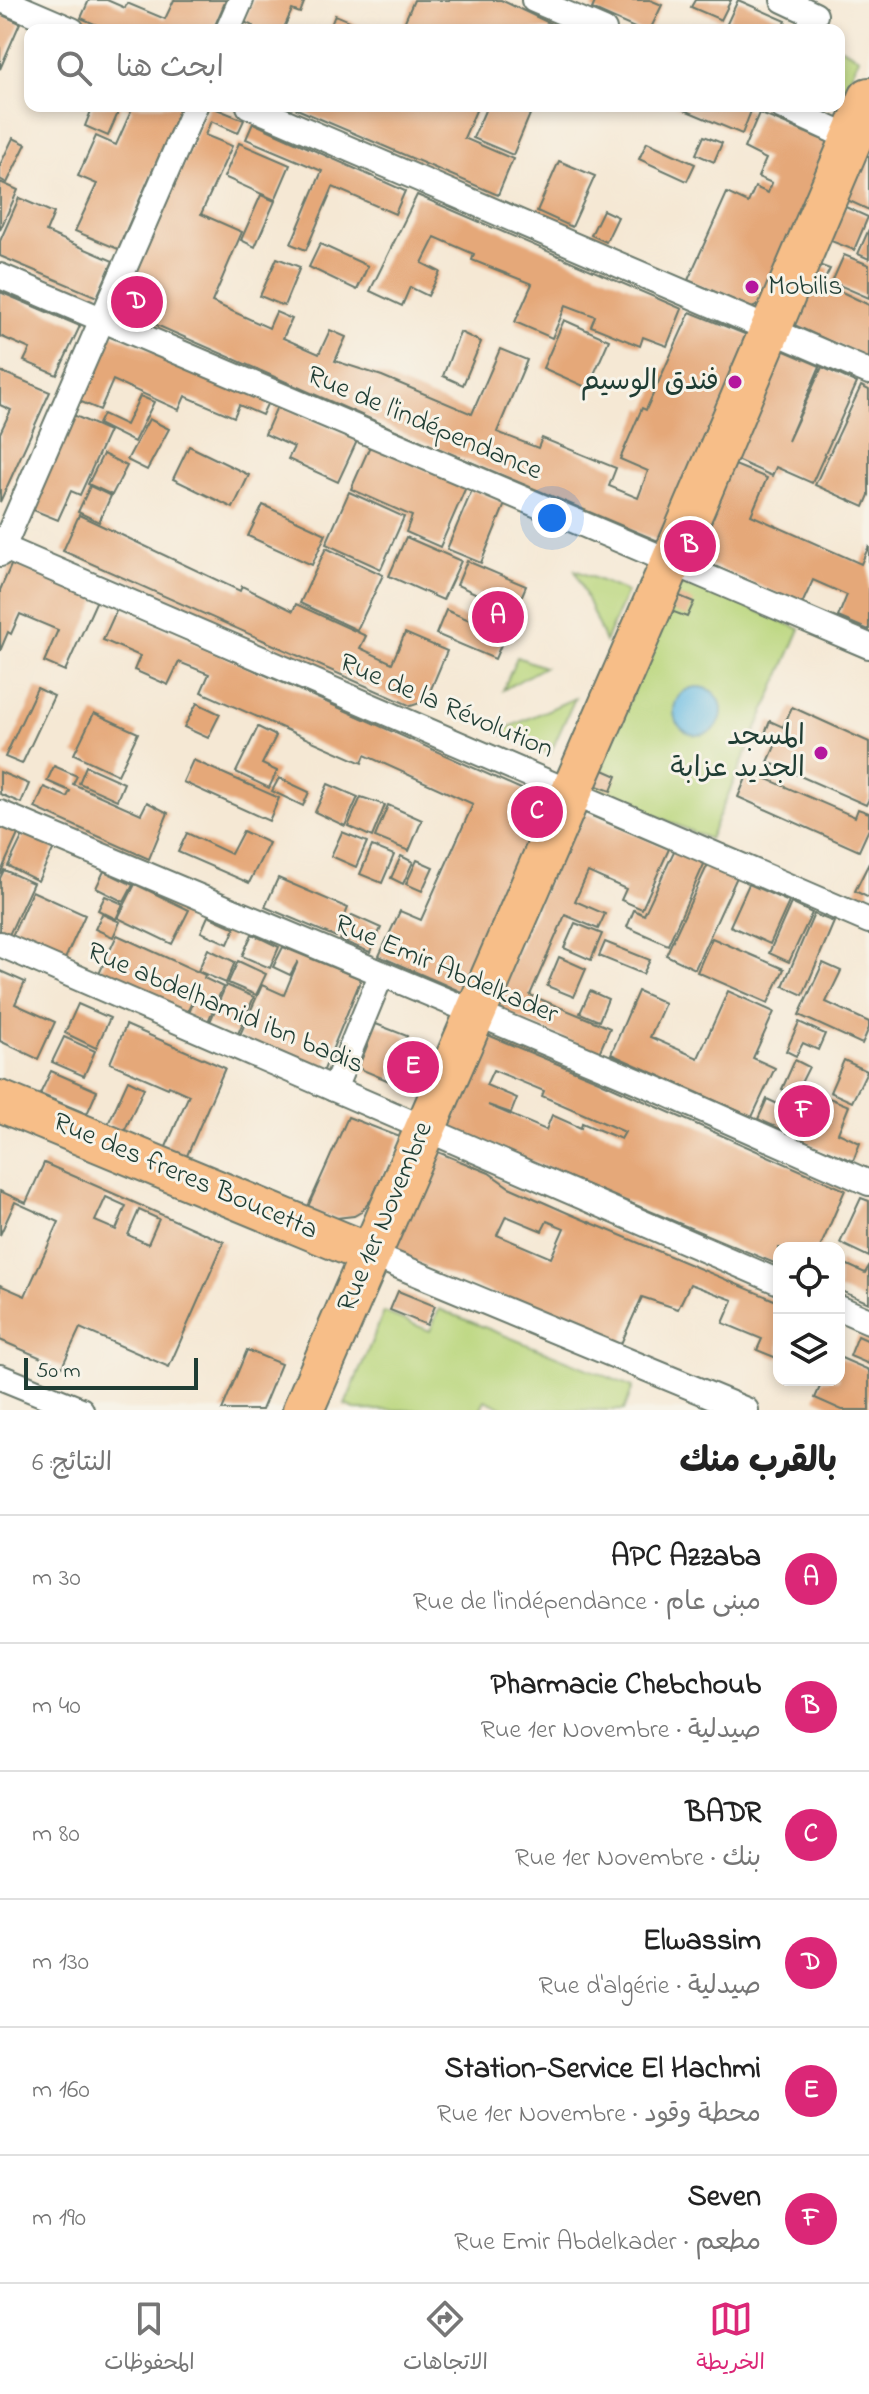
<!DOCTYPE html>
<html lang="ar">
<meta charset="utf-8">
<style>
body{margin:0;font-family:"Indie Flower","Playpen Sans Arabic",sans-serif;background:#f2f2f2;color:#222;direction:rtl}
.controls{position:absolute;right:24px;bottom:24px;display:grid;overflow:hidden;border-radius:16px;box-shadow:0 4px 12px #0003}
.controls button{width:72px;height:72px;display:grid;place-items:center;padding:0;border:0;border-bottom:2px solid #e0e0e0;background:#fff;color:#222;font:40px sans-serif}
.scale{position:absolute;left:24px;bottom:20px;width:174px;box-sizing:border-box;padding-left:8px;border:4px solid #1f3d34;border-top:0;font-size:22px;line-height:28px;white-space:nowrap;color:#1f3d34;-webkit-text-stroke:6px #f7f3e8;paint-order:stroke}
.you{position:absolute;left:552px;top:518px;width:28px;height:28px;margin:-20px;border:6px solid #fff;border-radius:50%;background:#1a73e8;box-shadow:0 0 0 12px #1a73e833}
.badge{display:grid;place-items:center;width:52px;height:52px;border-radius:50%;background:#db2777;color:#fff;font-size:26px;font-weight:700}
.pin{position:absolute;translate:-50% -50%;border:4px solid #fff;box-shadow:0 2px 8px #0006}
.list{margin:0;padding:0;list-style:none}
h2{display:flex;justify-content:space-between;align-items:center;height:104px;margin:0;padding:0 32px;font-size:34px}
h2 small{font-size:26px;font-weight:400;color:#767676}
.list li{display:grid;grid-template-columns:52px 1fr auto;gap:24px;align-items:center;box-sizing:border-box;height:128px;padding:0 32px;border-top:2px solid #e0e0e0}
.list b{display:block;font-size:30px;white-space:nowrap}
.list p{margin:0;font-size:26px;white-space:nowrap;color:#767676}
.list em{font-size:26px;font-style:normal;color:#767676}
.icon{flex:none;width:44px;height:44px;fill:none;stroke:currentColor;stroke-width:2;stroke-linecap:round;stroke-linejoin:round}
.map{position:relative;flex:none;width:869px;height:1410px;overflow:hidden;direction:ltr}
.search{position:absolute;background:#fff;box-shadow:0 4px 12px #0003;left:24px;right:24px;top:24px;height:88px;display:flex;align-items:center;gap:20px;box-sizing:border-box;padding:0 28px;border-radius:16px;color:#767676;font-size:30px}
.sheet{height:872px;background:#fff}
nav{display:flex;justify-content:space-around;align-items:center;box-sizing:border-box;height:112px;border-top:2px solid #e0e0e0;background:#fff;font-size:22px;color:#767676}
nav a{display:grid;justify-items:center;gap:4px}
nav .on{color:#db2777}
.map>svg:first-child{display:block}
.green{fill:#b9d67c;stroke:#6c8a58;stroke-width:2}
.water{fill:#67bbe3;stroke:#437c8c;stroke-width:2}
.building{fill:#e5a879;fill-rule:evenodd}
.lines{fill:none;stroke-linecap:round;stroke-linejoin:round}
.street-casing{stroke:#6a796c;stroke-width:28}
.primary-casing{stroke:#6a796c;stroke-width:44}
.street{stroke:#fff;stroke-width:24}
.primary{stroke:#f7be88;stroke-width:40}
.poi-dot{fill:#b5179e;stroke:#f7f3e8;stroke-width:3}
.labels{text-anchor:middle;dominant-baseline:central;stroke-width:6;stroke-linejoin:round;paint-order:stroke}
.poi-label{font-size:28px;fill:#1f3d34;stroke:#f7f3e8;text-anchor:end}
.street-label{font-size:28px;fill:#1f3d34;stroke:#f7f3e8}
</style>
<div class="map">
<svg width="869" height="1410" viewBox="0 0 869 1410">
<rect width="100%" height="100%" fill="#f7f3e8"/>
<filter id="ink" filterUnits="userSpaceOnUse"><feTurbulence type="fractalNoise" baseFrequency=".0125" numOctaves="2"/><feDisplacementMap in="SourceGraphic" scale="16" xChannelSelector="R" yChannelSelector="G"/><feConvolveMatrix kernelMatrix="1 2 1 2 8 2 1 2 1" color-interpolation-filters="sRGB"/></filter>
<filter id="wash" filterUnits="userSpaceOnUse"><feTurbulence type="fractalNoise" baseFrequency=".006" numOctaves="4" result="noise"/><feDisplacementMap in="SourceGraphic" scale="32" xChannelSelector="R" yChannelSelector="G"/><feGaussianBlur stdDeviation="1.8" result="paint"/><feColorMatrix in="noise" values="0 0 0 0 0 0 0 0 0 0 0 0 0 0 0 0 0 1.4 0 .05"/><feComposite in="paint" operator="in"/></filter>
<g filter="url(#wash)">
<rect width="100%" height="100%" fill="#f5e8d4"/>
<!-- green -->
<g class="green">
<polygon points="839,47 859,57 839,104"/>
<polygon points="575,570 627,592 605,642"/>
<polygon points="682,579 800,629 709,839 591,788"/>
<polygon points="517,657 544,667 503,690"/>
<polygon points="575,698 550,754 498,732"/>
<polygon points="439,1309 633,1387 624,1410 507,1410 485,1400 480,1410 358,1410 345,1405 384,1312 430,1331"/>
</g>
<!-- water -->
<circle class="water" cx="698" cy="711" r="24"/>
<g id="blocks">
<!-- building -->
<g class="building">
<polygon points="89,0 107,0 125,8 127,3 165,19 174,0 226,0 213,30 108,30 81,18"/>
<polygon points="253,0 305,0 300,13 292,10 283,30 252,30 253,26 244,22"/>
<polygon points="414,0 501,0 564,30 401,30"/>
<polygon points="596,0 650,0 662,5 650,30 639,30 592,9"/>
<polygon points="695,0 731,0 721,20 691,7"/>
<polygon points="738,0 786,21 782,30 724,30"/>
<polygon points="0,14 20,23 0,69"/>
<polygon points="335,15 371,30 329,30"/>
<polygon points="93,106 121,106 108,136 85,126"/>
<polygon points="124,106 181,106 118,249 75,231 97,184 78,176 96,136 116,145 132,109"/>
<polygon points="209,106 244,120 238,133 211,121 205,135 232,146 201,214 242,232 212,302 269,328 276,312 292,319 283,338 319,354 330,330 346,337 335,361 382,376 472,414 500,349 527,360 497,432 538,448 542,438 616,468 609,486 638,498 648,471 620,459 642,408 646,410 690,312 752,337 663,543 407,435 120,309"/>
<polygon points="290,106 371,106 383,111 385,106 478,106 464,138 513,159 498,195"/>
<polygon points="487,106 516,106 531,112 513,155 473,138"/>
<polygon points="675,106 739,106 751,111 742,134"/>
<polygon points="759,113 835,145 767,301 752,308 688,280 727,193 748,203 755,187 768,193 772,183 758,177 766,159 744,148"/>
<polygon points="253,123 405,191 395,214 333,187 306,250 291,244 322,171 246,139"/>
<polygon points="704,136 722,143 714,162 696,154"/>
<polygon points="13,138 26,144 7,183 0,179 0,165"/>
<polygon points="647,142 695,164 687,181 639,159"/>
<polygon points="239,143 290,165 275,200 224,177"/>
<polygon points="863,154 869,157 869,210 843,198"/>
<polygon points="559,161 595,176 572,227 537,211"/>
<polygon points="0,182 18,190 0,230"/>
<polygon points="261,195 275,201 255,247 241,240"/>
<polygon points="417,195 682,309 667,346 643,337 640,346 591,326 595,316 566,305 552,338 515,322 532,284 472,260 474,254 435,237 422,263 440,272 428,296 410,287 402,306 370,291"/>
<polygon points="19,198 54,213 46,232 113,261 97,297 0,256 0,241"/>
<polygon points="841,205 868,217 854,250 826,239"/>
<polygon points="603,210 618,217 606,242 591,235"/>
<polygon points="869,229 869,259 858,254"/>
<polygon points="320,244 368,266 357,290 309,267"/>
<polygon points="844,255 869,265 869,298 832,282"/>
<polygon points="277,258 300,267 284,306 260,296"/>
<polygon points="816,264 830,269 823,283 869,305 869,359 790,323"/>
<polygon points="0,292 80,326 57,375 24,361 30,349 0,336"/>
<polygon points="564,320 609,340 588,388 543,368"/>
<polygon points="460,332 481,342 463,385 443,376"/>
<polygon points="109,333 269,400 262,415 239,405 234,417 185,396 179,410 113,380 100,410 79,401"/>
<polygon points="780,349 820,366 788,441 822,367 857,383 812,483 776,467 772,476 732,458"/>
<polygon points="0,371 50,392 0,502 0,433 11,410 0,405"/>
<polygon points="861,386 869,390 869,495 864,507 815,485"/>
<polygon points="140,396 154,402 134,442 98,424 103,414 126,425"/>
<polygon points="278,404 357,441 338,482 288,459 294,447 265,434"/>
<polygon points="73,415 109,431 80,495 71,491 58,520 31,509"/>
<polygon points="149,419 169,429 147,470 127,460"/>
<polygon points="189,446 249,475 233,508 173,479"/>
<polygon points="370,446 466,487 440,547 406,532 412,516 351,489"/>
<polygon points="103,454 127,466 112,495 88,484"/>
<polygon points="730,463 767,478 751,515 861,564 869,546 869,630 838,617 847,595 813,580 802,604 691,556"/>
<polygon points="90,486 111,496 99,522 78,512"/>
<polygon points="472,490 505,504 481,563 447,549"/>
<polygon points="349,492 404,517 381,569 326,544"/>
<polygon points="263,505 326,534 312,565 248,536"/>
<polygon points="79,515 240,591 242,586 293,611 296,604 366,636 360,648 392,663 405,633 447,651 426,701 411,706 63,551"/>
<polygon points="406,537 461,561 443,600 389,576"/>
<polygon points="326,548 383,575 357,630 300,603"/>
<polygon points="467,561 526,586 495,659 436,634 446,610 481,625 491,600 457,585"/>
<polygon points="12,563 97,600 65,671 44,662 58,630 20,614 11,634 8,632 0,651 0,590"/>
<polygon points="677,595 694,602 687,617 671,611"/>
<polygon points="117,609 548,801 464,993 379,956 400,911 421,920 473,804 365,755 362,763 201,692 209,674 179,662 168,685 134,670 140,656 103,640"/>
<polygon points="37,688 54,696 22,764 5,757"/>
<polygon points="197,703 220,714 208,738 184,727"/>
<polygon points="792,707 869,742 869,799 866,805 768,762 776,744 763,738 770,721 783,727"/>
<polygon points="94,713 138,733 118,775 74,754"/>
<polygon points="258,727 276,736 262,764 277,771 269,788 236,772"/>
<polygon points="193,760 279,798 269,821 183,782"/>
<polygon points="54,766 77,776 73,784 141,814 147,802 168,813 149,859 35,808 44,787 67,797 70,791 47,781"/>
<polygon points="86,766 124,783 117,800 79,783"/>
<polygon points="601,769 617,776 611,791 594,785"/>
<polygon points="749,771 855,817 858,809 869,813 869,829 859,851 738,797"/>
<polygon points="0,772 29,784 21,803 0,794"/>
<polygon points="279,778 309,792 303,806 272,791"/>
<polygon points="328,784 358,797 345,826 315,812"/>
<polygon points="361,797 385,805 372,837 348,826"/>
<polygon points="388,805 422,820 409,851 375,837"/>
<polygon points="578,810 669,849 642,909 621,900 626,889 588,872 575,901 605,914 598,929 565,915 530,995 610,1028 599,1053 494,1007"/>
<polygon points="0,822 20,830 0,874"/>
<polygon points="243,831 269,843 249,883 178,852 187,833 231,854"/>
<polygon points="342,832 367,842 356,867 331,856"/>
<polygon points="24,833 54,848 38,881 8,866"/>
<polygon points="372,846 394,855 382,883 360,874"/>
<polygon points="675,849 705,862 668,945 627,927 634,910 644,915"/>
<polygon points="401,856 413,862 403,884 391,878"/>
<polygon points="417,860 433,867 422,891 406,884"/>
<polygon points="869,863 869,898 855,891"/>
<polygon points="708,864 737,877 695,969 666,955"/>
<polygon points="4,870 33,883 9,935 0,931 0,878"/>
<polygon points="104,871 133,885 124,902 96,888"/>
<polygon points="278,878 348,908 336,937 265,907"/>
<polygon points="135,884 189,910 172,944 118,918"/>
<polygon points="749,884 789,902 770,944 730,926"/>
<polygon points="32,891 85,915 65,959 12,936"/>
<polygon points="105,896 123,904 116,919 98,910"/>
<polygon points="791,903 812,913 789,962 769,953"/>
<polygon points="102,914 120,922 113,937 95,929"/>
<polygon points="814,914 834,922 803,995 783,986"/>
<polygon points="352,915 381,928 370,952 340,940"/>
<polygon points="208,916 235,928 228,944 201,932"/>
<polygon points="575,923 602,934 591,960 564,948"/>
<polygon points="252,934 279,947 270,968 242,956"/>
<polygon points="117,935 205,975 204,978 223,987 207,1024 188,1016 199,987 186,1015 98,976"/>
<polygon points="712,938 784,969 768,1003 697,972"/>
<polygon points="605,942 650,960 643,974 599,956"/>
<polygon points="283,947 361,979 322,1075 239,1037 262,985 284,995 298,961 290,975 273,967"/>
<polygon points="208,949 235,962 226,983 198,971"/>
<polygon points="559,957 586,969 574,997 547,986"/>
<polygon points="238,961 266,974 256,995 228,983"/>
<polygon points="823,963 841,971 826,1002 869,1022 869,1028 862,1044 799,1015"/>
<polygon points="0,971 25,982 15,1004 55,1022 38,1059 0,1041"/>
<polygon points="226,985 254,997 237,1036 209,1024"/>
<polygon points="590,991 608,999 599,1021 580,1013"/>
<polygon points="638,991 665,1003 650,1037 698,1058 728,991 774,1012 753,1058 775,1068 752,1117 611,1054"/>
<polygon points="78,1004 110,1018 96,1048 65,1033"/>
<polygon points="799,1022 825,1034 818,1050 803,1043 796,1056 786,1051"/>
<polygon points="376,1024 407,1036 389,1081 358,1068"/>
<polygon points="126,1025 225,1068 186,1158 165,1149 189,1095 169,1086 168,1088 110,1063"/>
<path d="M483 1033 594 1079 845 1190 820 1248H779V1265L445 1125ZM493 1070 544 1091 542 1096 625 1132 621 1139 582 1123 581 1128 552 1115 546 1130 488 1105 511 1113 517 1098 486 1085Z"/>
<polygon points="64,1037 95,1051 84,1076 52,1062"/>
<polygon points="795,1060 809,1067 795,1095 782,1089"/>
<polygon points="844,1060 867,1071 852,1102 830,1092"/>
<polygon points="51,1071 97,1091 87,1114 40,1094"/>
<polygon points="128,1080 144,1088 124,1132 108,1124"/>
<polygon points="829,1098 849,1106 838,1133 860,1143 853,1161 796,1138 808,1110 821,1116"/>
<polygon points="767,1099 799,1114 787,1132 758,1119"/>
<polygon points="348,1117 400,1137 371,1200 361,1212 354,1216 336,1218 306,1211"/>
<path d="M433 1150 489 1173 509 1187 570 1214 779 1302V1359L757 1350 762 1339 723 1323 733 1300 690 1284 678 1309 642 1297 620 1346 391 1251ZM506 1216 542 1231 547 1221 564 1228 551 1258 497 1235Z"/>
<path d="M44 1163 224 1242 169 1367 80 1328 62 1367 0 1340V1285L25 1296 59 1222 15 1202 0 1235V1191L26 1203ZM106 1197 126 1206 116 1230 95 1221ZM139 1210 159 1219 148 1244 128 1235Z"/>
<polygon points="861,1198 869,1201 869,1257 840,1243"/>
<polygon points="839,1261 865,1273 869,1266 869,1303 839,1290"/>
<polygon points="398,1291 435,1306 427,1325 390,1310"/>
<polygon points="858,1336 869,1341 869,1364 850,1356"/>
<polygon points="247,1350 281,1364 262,1410 222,1410"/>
<polygon points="839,1357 869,1370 869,1410 842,1410 815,1398 823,1380 839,1380"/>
</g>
</g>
</g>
<g filter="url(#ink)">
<use href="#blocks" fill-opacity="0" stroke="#6a796c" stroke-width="2"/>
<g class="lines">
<defs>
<g id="street">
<polyline points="2,0 72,30"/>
<polyline points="534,0 604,30"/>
<polyline points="783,0 815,15 808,30"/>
<polyline points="228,30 241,0"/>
<polyline points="249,106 869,372"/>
<polyline points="781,106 852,139"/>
<polyline points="0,276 869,646"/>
<polyline points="0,546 869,921"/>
<polyline points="0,554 195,106"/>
<polyline points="0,813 654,1088 869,1183"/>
<polyline points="0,944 779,1282"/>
<polyline points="334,1089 381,975"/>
<polyline points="370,1254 746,1410"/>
<polyline points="839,1308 869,1321"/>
<polyline points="0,1377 81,1410"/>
</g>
<g id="primary">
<polyline points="0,1101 370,1254"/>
<polyline points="303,1410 671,563 869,98"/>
</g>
</defs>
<!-- street casing -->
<use href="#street" class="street-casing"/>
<!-- primary casing -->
<use href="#primary" class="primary-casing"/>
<!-- street -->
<use href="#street" class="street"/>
<!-- primary -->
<use href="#primary" class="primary"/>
</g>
</g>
<!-- markers -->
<g class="poi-dot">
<circle cx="752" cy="287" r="8"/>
<circle cx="735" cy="382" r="8"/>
<circle cx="821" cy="753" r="8"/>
</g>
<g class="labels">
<!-- poi labels -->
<g class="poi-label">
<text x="768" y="287" text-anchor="start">Mobilis</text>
<text x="719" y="382">فندق الوسيم</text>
<text x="805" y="737">المسجد<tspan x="805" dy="32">الجديد عزابة</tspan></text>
</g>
<!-- street labels -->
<g class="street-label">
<text transform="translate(424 424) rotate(23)">Rue de l'indépendance</text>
<text transform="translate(446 707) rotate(23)">Rue de la Révolution</text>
<text transform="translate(446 970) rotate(23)">Rue Emir Abdelkader</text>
<text transform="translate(225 1009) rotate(23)">Rue abdelhamid ibn badis</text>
<text transform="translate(185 1177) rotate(23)">Rue des freres Boucetta</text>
<text transform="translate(386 1217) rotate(-67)">Rue 1er Novembre</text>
</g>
</g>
</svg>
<div class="controls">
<button><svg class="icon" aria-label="locate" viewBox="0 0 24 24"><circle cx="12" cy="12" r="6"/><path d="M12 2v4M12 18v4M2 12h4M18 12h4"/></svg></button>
<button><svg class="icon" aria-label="layers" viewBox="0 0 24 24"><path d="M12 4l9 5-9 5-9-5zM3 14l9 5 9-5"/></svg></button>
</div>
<div class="scale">50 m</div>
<div class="you"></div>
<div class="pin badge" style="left:498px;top:617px">A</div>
<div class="pin badge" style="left:690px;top:546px">B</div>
<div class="pin badge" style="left:537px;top:812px">C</div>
<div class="pin badge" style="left:137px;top:302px">D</div>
<div class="pin badge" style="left:413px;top:1067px">E</div>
<div class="pin badge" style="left:804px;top:1111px">F</div>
<div class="search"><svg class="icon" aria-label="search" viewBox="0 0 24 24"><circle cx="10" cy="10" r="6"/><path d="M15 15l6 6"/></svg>ابحث هنا</div>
</div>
<section class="sheet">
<h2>بالقرب منك<small>النتائج: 6</small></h2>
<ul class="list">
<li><span class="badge">A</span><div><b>APC Azzaba</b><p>مبنى عام · Rue de l'indépendance</p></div><em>30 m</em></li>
<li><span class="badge">B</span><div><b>Pharmacie Chebchoub</b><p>صيدلية · Rue 1er Novembre</p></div><em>40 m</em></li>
<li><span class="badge">C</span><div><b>BADR</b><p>بنك · Rue 1er Novembre</p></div><em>80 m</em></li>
<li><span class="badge">D</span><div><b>Elwassim</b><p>صيدلية · Rue d'algérie</p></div><em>130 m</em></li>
<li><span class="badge">E</span><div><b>Station-Service El Hachmi</b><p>محطة وقود · Rue 1er Novembre</p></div><em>160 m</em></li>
<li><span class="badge">F</span><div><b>Seven</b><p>مطعم · Rue Emir Abdelkader</p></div><em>190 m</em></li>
</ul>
</section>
<nav>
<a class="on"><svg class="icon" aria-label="map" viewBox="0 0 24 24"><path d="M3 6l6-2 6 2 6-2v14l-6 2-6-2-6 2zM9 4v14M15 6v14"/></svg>الخريطة</a>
<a><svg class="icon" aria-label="directions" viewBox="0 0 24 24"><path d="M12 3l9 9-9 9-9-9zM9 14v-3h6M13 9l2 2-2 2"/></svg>الاتجاهات</a>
<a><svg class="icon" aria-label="saved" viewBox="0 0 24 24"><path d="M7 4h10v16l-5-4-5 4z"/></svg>المحفوظات</a>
</nav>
